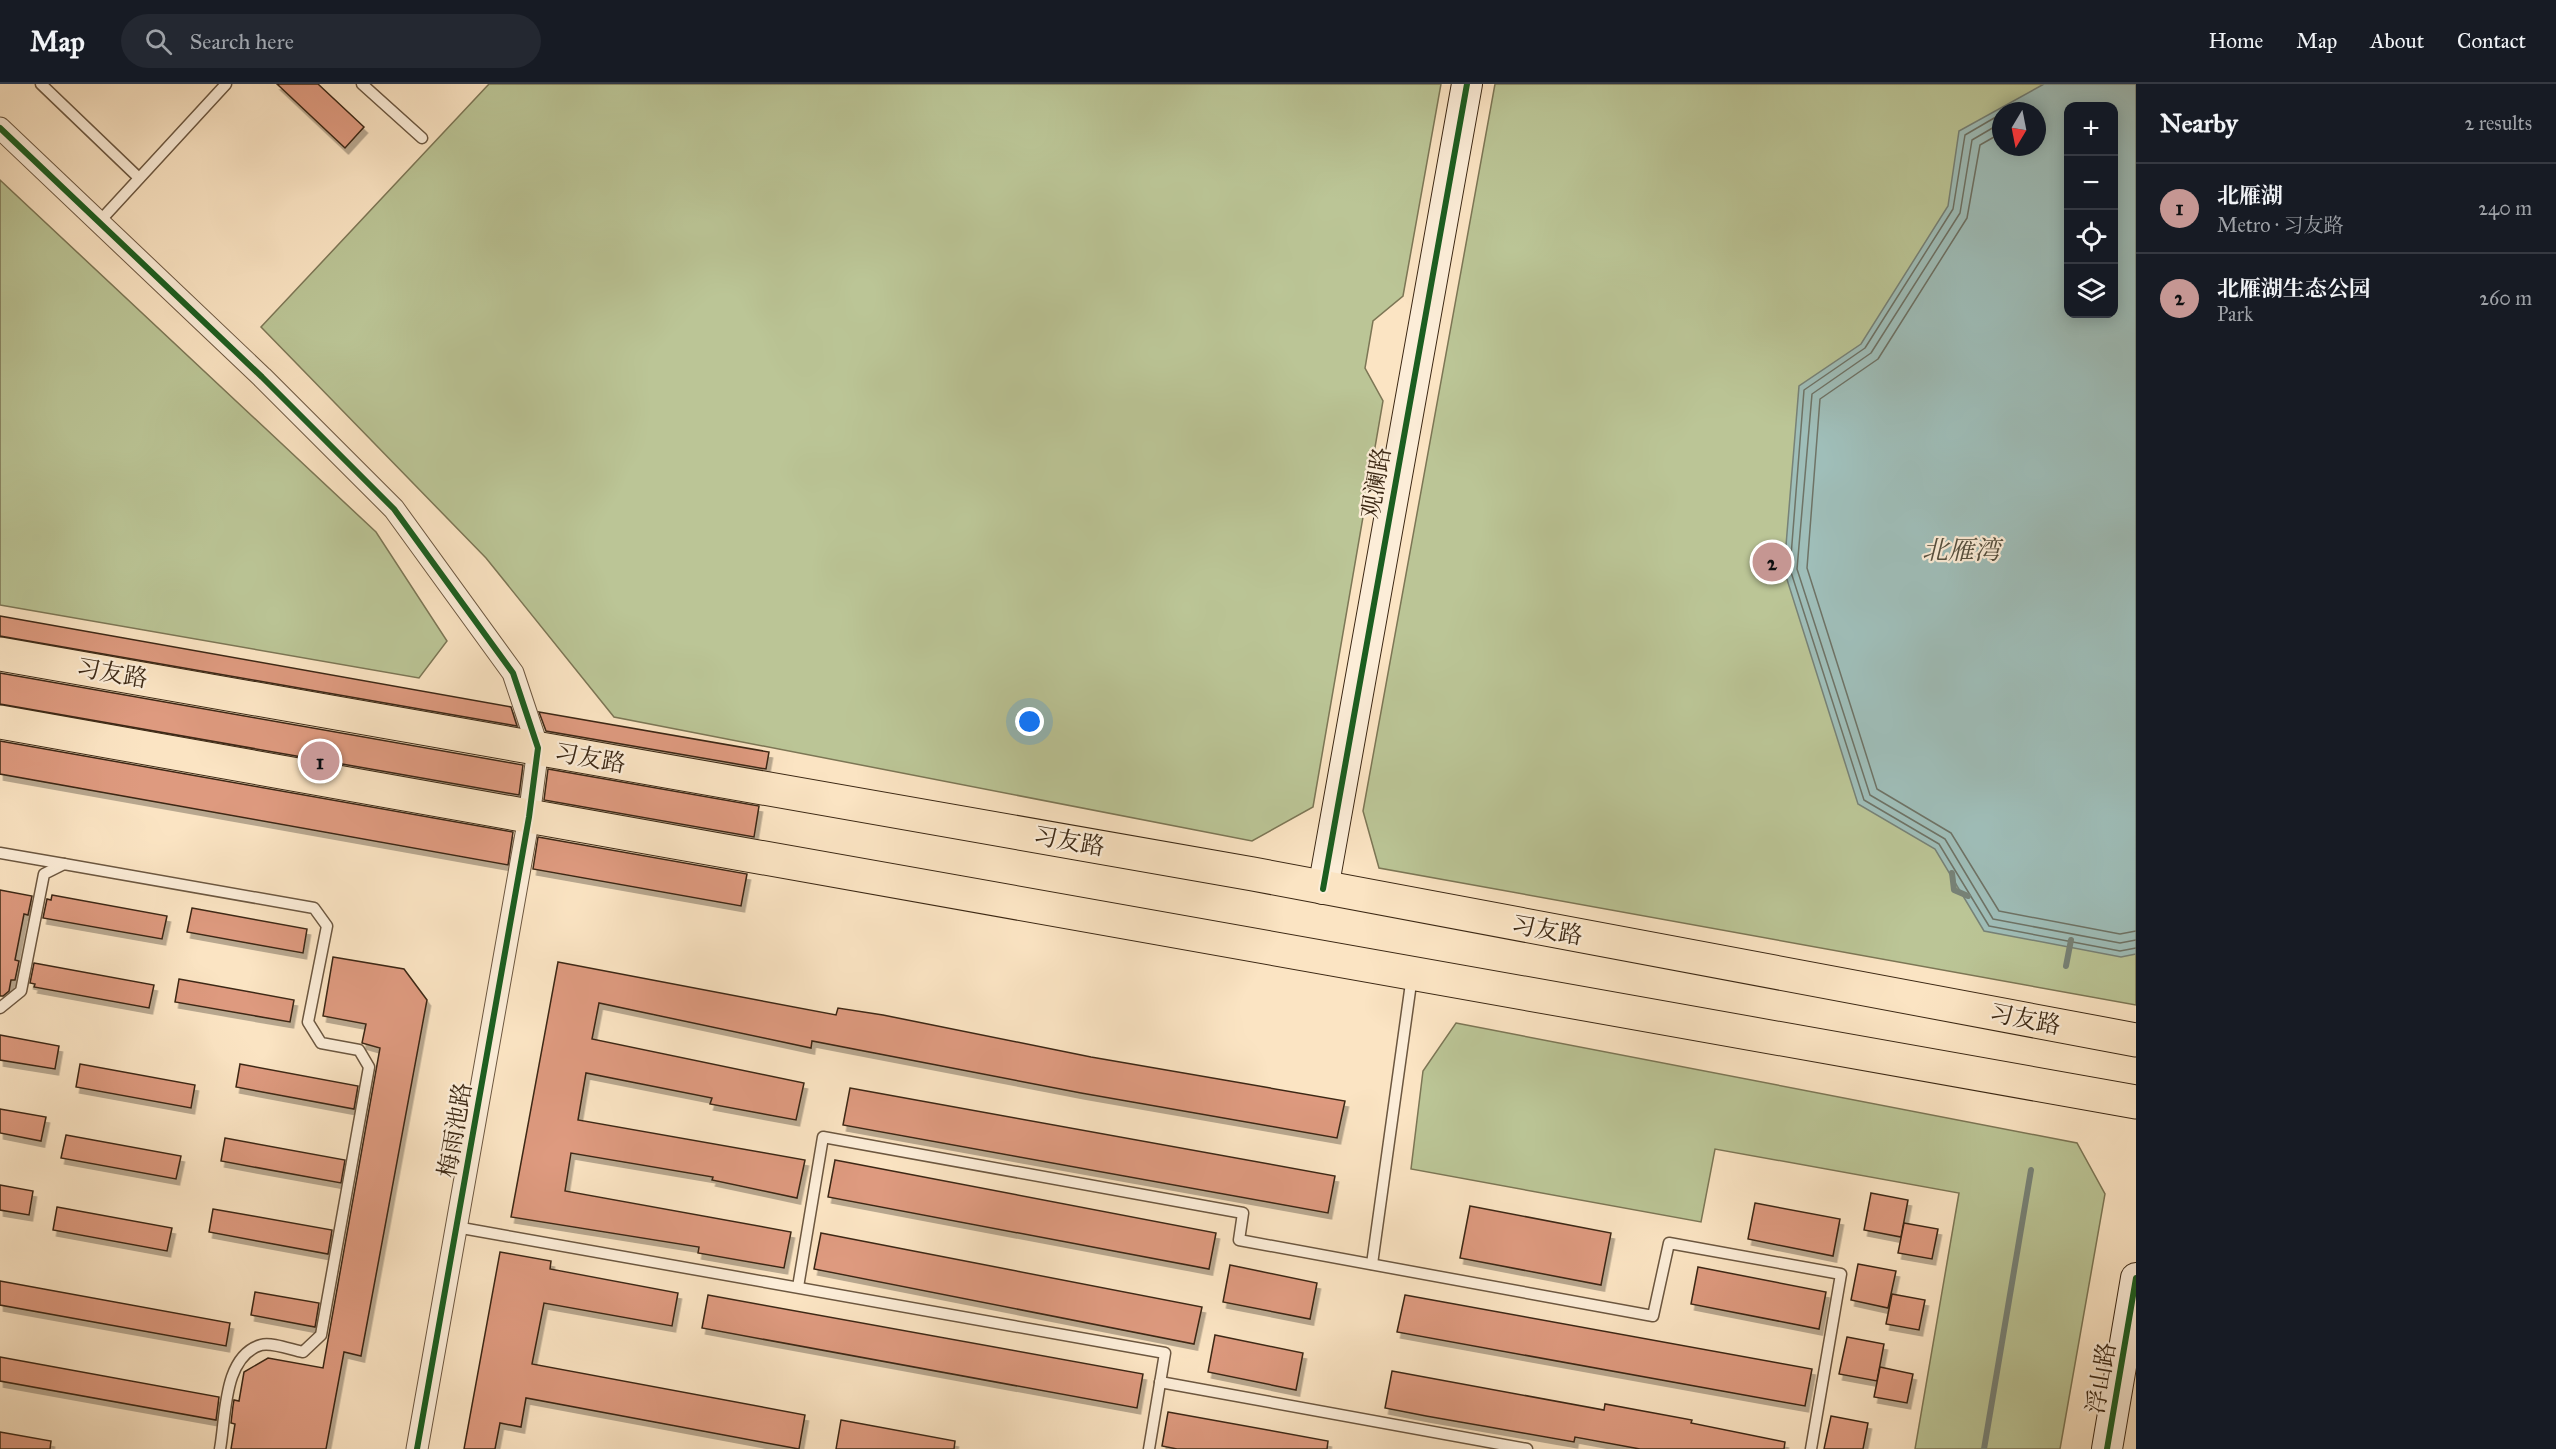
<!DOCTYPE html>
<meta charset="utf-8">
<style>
body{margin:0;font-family:"IM FELL Great Primer","Noto Serif SC",serif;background:#242831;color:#f1f3f6}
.controls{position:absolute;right:18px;top:18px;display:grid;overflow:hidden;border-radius:12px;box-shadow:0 3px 15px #0003}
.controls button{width:54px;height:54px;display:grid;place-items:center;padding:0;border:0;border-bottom:2px solid #363941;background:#171b24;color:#f1f3f6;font:30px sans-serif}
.compass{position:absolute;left:1992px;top:18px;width:54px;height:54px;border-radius:50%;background:#171b24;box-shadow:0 3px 15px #0003;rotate:190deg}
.you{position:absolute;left:1030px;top:638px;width:21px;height:21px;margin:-15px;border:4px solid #fff;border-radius:50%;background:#1a73e8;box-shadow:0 0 0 9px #1a73e833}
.badge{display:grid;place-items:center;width:39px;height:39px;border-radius:50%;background:#c59692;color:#111;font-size:20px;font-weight:700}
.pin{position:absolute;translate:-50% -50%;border:3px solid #fff;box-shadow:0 2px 6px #0006}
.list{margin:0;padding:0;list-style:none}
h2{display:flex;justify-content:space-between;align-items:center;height:78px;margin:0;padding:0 24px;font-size:26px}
h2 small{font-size:20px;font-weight:400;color:#9ea1a6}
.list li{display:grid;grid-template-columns:39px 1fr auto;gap:18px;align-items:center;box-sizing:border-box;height:90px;padding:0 24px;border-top:2px solid #363941}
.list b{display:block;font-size:22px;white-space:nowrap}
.list p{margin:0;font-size:20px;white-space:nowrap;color:#9ea1a6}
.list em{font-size:20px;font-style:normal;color:#9ea1a6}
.icon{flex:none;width:33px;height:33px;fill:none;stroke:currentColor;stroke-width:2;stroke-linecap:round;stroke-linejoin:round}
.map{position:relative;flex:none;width:2136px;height:1365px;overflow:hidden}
header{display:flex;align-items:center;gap:36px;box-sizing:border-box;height:84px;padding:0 30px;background:#171b24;border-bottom:2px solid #363941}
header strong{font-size:28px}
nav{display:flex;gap:33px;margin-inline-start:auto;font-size:21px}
.search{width:420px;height:54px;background:#242831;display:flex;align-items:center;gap:15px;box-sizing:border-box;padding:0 21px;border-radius:33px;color:#9ea1a6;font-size:22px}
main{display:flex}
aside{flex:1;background:#171b24}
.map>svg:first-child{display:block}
.green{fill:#bbc596;stroke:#7c7655;stroke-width:1.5;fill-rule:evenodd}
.water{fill:#9fbeb9;stroke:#778277;stroke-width:1.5;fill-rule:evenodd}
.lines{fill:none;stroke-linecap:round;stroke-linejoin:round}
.shore{stroke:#6e7366;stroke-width:1.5}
.stream{stroke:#778277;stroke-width:6}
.building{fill:#de9a7f;stroke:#3c2814;stroke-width:1.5;filter:url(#shadow)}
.lane-casing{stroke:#6c5740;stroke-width:13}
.street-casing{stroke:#6c5740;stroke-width:23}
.secondary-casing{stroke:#3c2814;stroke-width:32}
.primary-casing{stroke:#3c2814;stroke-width:35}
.lane{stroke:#fcedd8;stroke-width:10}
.street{stroke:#fcedd8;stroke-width:21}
.secondary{stroke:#fcedd8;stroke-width:30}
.primary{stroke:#fbe4c3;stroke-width:33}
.cycleway-casing{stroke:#fcedd8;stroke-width:10}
.cycleway{stroke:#1b5e20;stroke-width:6}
.labels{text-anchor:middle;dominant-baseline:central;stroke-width:4.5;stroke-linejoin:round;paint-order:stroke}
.street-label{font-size:24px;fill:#3c2814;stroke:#fcedd8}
.water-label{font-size:26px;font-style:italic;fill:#554e3d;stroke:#fcedd8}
</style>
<header>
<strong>Map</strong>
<div class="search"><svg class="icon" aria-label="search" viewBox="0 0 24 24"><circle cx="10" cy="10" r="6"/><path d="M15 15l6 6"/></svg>Search here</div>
<nav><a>Home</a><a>Map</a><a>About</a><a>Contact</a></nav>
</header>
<main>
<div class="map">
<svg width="2136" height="1365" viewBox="0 0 2136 1365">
<defs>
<filter id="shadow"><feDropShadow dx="3.5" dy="6" stdDeviation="0" flood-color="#0004"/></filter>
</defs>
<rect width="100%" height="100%" fill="#fbe4c3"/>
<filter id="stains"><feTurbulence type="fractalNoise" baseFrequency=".00333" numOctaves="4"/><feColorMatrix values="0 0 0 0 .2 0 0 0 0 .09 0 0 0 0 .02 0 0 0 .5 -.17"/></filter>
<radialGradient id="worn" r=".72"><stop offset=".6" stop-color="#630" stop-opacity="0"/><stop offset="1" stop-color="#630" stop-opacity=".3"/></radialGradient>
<!-- green -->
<g class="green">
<polygon points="489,0 1441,0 1403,212 1373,237 1365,284 1383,317 1313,723 1252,757 614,633 486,474 261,243"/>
<path d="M1495 0H2136V921L1379 784 1363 727ZM2068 22H2114V230H2068ZM2001 27H2037V63H2001Z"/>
<polygon points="0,96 376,448 447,557 419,594 0,521"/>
<polygon points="1456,939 2077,1059 2105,1110 2060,1365 1915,1365 1959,1109 1715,1065 1701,1138 1411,1085 1423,987"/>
</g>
<!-- water -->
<path class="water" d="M2044 0H2136V870L2121 873 1984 847 1935 765 1858 720 1784 486 1799 302 1861 260 1948 122 1959 47ZM2068 22H2114V230H2068ZM2001 27H2037V63H2001Z"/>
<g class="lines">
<!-- shore -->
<g class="shore">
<polyline points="2001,30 1965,51 1953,125 1865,264 1804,306 1790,485 1864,716 1939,760 1989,842 2120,867 2136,864"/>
<polyline points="2001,39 1972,56 1960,129 1871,269 1812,310 1797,485 1870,711 1945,755 1993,835 2120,859 2136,856"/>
<polyline points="2001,49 1980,61 1967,134 1878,275 1820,315 1807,484 1877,705 1951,749 1999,827 2120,850 2136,847"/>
</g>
<!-- stream -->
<g class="stream">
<polyline points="1952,789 1954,806 1968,812"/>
<polyline points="2066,882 2071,856"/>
<polyline points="1984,1365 2031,1086"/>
</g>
</g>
<!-- building -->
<g class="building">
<polygon points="277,0 318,0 364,43 345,64"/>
<polygon points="0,532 511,623 517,642 0,552"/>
<polygon points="0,589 523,681 519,711 0,620"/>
<polygon points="539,628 769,668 766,685 546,647"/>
<polygon points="0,657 513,748 508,781 0,690"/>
<polygon points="548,685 759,722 754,753 544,716"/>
<polygon points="538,753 747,790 741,822 533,785"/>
<polygon points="0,806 32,812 28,831 24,830 15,876 19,877 15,896 11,896 9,907 3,912 0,912"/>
<polygon points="52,811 167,832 162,855 43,834 47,815 51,816"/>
<polygon points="192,824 307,845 303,869 187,848"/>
<polygon points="333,873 404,885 427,916 361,1272 344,1268 326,1365 231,1365 235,1340 231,1339 233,1322 234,1316 239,1317 244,1288 268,1274 323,1284 380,964 362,959 366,940 323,932"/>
<polygon points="558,878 836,931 838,924 883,931 1091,973 1345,1017 1337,1054 1081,1009 812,957 811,964 599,919 592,955 804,999 796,1036 710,1020 712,1014 586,989 578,1036 805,1076 797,1114 712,1096 713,1093 571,1069 565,1107 791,1148 784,1184 698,1169 699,1163 511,1133"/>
<polygon points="34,879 154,901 149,924 34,903 35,900 30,899"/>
<polygon points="179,895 294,916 290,938 175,918"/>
<polygon points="0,951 59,962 55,985 0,976"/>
<polygon points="80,980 195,1001 191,1024 76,1003"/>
<polygon points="240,980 358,1002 354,1025 236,1003"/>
<polygon points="850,1004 1335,1092 1328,1129 843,1041"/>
<polygon points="0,1025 46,1033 41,1057 0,1049"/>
<polygon points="66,1051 181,1072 176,1095 61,1074"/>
<polygon points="225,1054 345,1076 341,1099 221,1077"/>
<polygon points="835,1076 1216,1149 1209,1185 828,1113"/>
<polygon points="0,1101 33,1107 29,1131 0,1126"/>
<polygon points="1871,1109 1908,1116 1901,1153 1864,1146"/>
<polygon points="1755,1119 1840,1135 1833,1172 1748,1155"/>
<polygon points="1470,1122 1611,1149 1601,1201 1460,1174"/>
<polygon points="57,1123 172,1144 167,1167 53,1146"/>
<polygon points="213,1125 332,1146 328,1170 209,1148"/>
<polygon points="1904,1139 1938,1145 1932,1175 1898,1169"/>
<polygon points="821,1149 1202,1223 1194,1260 814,1185"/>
<polygon points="500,1168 551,1177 550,1185 678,1209 672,1242 544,1219 532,1280 805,1331 799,1365 526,1314 521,1343 500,1339 495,1365 464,1365"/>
<polygon points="1858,1180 1896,1187 1888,1224 1851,1216"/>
<polygon points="1230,1181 1317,1199 1310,1235 1223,1218"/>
<polygon points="1698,1183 1826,1208 1819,1245 1691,1220"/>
<polygon points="0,1197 230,1239 226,1262 0,1221"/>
<polygon points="255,1208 319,1219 315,1243 251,1231"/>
<polygon points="1892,1210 1925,1216 1919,1246 1886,1240"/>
<polygon points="708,1211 1143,1290 1137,1324 702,1244"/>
<polygon points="1405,1211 1812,1285 1805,1322 1397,1248"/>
<polygon points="1215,1251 1303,1269 1296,1306 1208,1288"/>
<polygon points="1847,1253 1884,1260 1877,1297 1839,1290"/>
<polygon points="0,1273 219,1313 216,1336 0,1297"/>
<polygon points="1880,1283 1913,1290 1907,1319 1874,1313"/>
<polygon points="1392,1287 1604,1326 1605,1320 1692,1336 1691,1339 1785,1358 1784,1365 1640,1365 1575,1353 1574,1358 1426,1332 1385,1324"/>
<polygon points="1168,1328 1328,1357 1327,1365 1177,1365 1162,1362"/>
<polygon points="1831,1332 1868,1339 1863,1365 1824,1365"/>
<polygon points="841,1336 955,1357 954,1365 836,1365"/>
<polygon points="0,1348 51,1357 50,1365 0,1365"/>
</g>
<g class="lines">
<defs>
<g id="lane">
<polyline points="41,0 139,94"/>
<polyline points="362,0 422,54"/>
<polyline points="99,138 226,0"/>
<polyline points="0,769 64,780"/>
<path d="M0 924 21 907 44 790 64 780 314 824 327 842 308 938 321 959 359 966 369 983 321 1251 303 1268C292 1266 272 1258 261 1261 223 1272 226 1333 220 1365"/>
<polyline points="456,1143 1165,1269 1149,1365"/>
<polyline points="1372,1180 1412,892"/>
<polyline points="798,1203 823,1053 1243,1129 1239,1156 1653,1232 1669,1159 1841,1190 1811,1365"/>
<polyline points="1160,1298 1527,1365"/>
</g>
<polyline id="street" points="0,44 262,293 394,425 513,589 538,664 529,733 417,1365"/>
<g id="secondary">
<polyline points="1323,805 1467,0"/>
<polyline points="2107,1365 2136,1194"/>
</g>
<g id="primary">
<polyline points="0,570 1253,790 2136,956"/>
<polyline points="0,638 2136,1018"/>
</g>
</defs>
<!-- lane casing -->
<use href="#lane" class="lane-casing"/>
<!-- street casing -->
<use href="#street" class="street-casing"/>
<!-- secondary casing -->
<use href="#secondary" class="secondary-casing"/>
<!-- primary casing -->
<use href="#primary" class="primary-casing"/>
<!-- lane -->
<use href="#lane" class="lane"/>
<!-- street -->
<use href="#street" class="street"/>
<!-- secondary -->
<use href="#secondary" class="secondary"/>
<!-- primary -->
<use href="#primary" class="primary"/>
<defs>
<g id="cycleway">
<polyline points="0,44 262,293 394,425 513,589 538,664 529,733 417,1365"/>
<polyline points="1323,805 1467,0"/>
<polyline points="2107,1365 2136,1194"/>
</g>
</defs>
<!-- cycleway casing -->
<use href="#cycleway" class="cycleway-casing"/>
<!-- cycleway -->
<use href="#cycleway" class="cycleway"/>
</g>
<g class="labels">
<!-- street labels -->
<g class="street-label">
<text transform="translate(1376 399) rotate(-80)">观澜路</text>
<text transform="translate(112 589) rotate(10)">习友路</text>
<text transform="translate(590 674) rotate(10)">习友路</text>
<text transform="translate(1069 757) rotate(10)">习友路</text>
<text transform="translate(1547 846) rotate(10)">习友路</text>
<text transform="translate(2025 935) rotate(11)">习友路</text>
<text transform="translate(455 1046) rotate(-80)">梅雨池路</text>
<text transform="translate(2101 1294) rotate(-80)">浮山路</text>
</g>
<!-- water labels -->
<g class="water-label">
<text x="1961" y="466">北雁湾</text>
</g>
</g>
<rect width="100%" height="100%" filter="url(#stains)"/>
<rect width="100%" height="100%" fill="url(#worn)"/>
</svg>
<div class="controls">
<button>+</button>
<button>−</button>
<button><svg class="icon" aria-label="locate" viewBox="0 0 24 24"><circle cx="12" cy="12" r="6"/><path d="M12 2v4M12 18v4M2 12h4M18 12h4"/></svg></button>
<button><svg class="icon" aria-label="layers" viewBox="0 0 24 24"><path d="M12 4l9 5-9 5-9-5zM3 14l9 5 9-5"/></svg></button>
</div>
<svg class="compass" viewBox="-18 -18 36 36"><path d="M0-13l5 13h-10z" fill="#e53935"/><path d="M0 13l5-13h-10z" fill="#9ea1a6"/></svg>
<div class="you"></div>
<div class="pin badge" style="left:320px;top:677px">1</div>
<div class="pin badge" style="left:1772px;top:478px">2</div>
</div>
<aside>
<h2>Nearby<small>2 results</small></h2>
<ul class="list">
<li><span class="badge">1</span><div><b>北雁湖</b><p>Metro · 习友路</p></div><em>240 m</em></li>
<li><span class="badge">2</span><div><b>北雁湖生态公园</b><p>Park</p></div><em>260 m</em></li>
</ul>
</aside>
</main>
